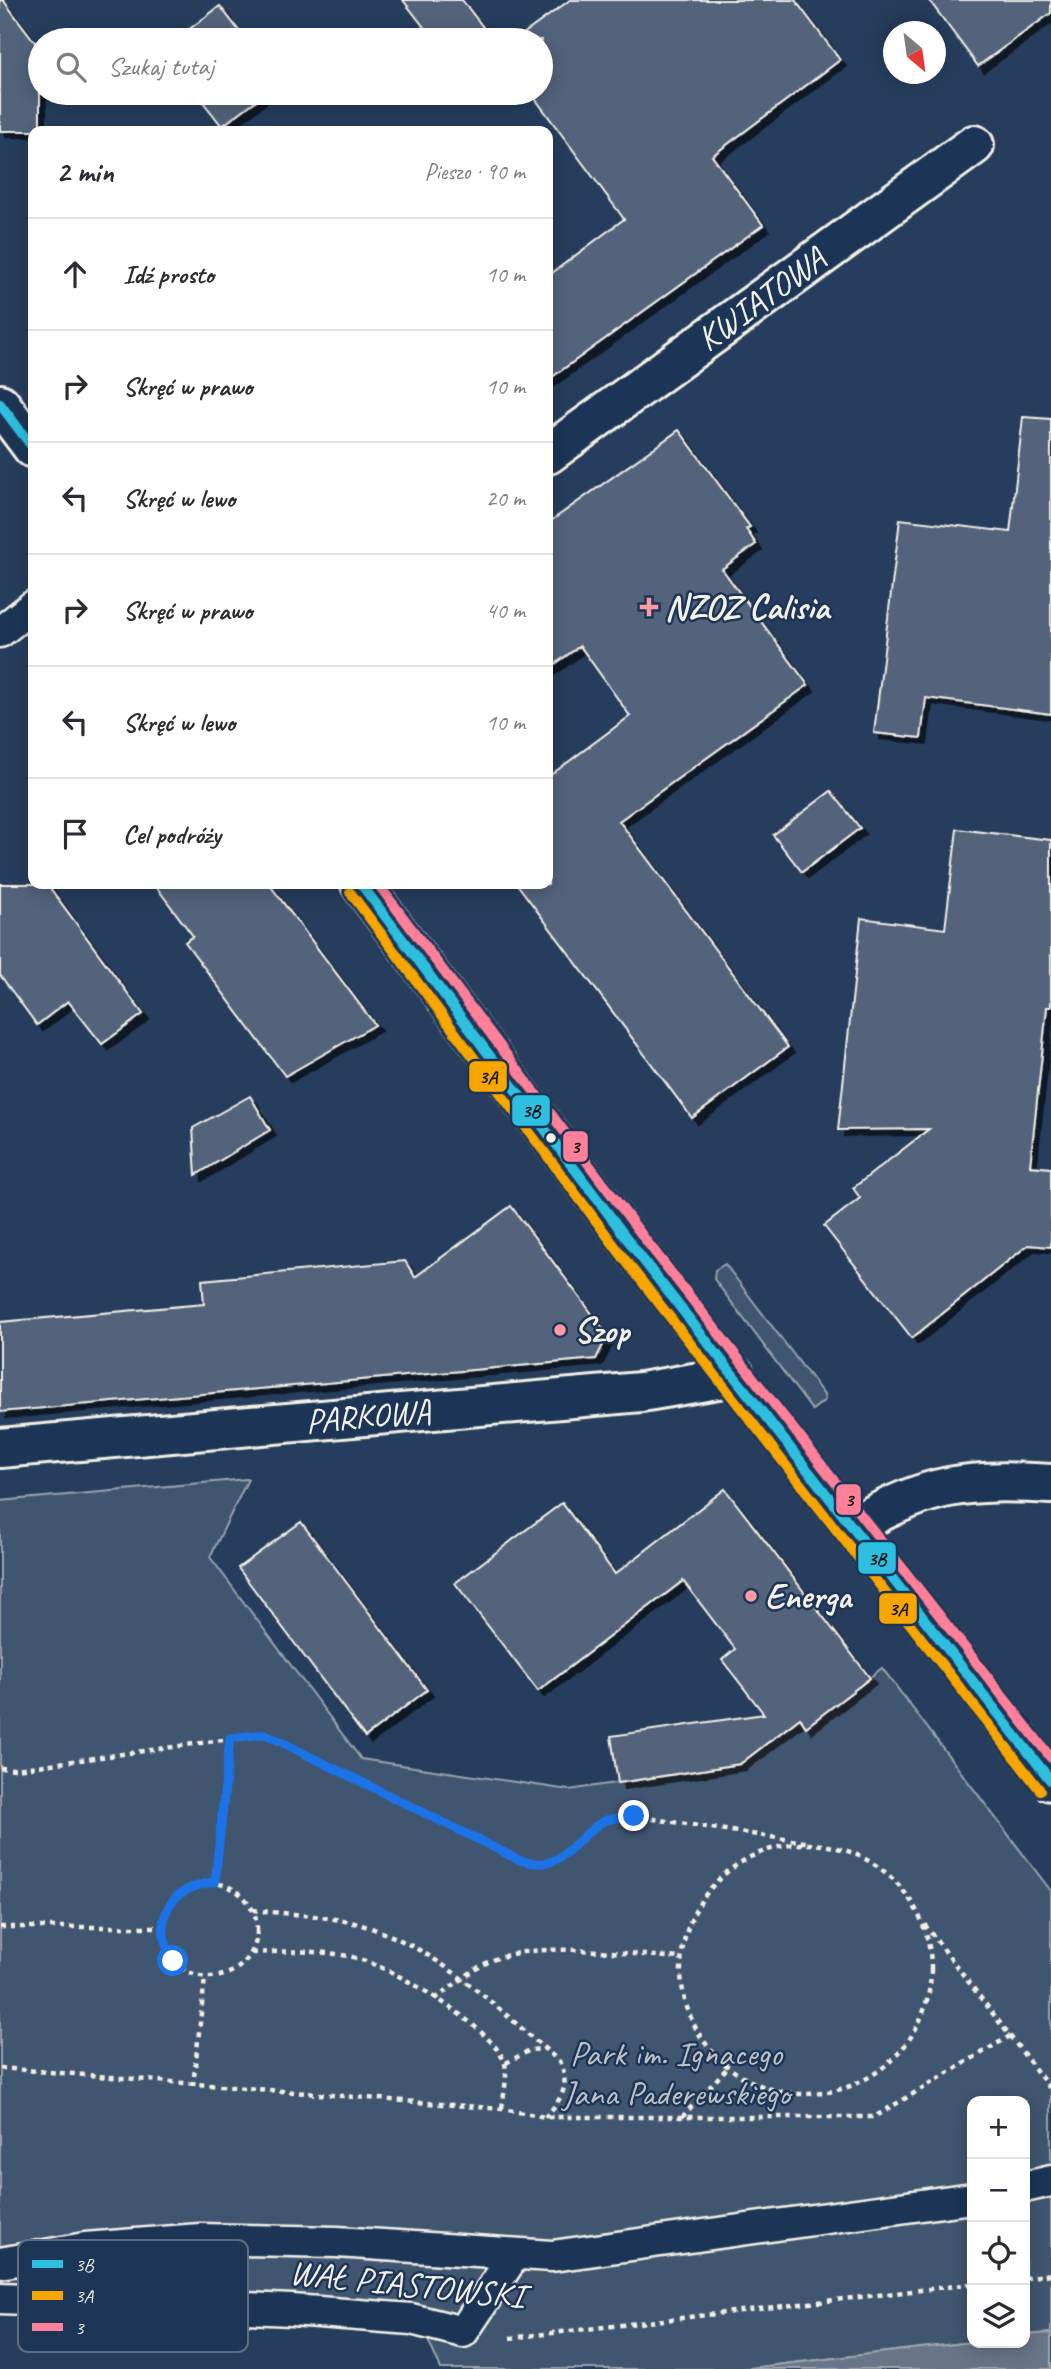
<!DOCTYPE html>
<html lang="pl">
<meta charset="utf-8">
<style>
body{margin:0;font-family:Caveat,sans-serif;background:#f7f7f7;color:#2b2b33}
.controls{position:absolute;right:21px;bottom:21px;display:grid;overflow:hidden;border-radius:14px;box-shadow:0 4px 18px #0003}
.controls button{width:63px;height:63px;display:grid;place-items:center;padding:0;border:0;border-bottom:2px solid #e1e1e2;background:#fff;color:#2b2b33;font:35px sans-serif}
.compass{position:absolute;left:883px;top:21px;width:63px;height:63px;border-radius:50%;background:#fff;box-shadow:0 4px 18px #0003;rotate:151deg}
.stop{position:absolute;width:21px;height:21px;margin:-16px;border:5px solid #1a73e8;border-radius:50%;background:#fff}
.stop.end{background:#1a73e8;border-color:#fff;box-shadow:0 2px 7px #0008}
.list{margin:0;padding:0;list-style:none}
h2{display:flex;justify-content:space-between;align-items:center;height:91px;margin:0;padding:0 28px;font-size:30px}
h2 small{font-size:23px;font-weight:400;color:#7c7c81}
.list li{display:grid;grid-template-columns:46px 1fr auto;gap:21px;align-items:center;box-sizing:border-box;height:112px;padding:0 28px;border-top:2px solid #e1e1e2}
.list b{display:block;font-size:26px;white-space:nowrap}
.list em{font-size:23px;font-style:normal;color:#7c7c81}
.icon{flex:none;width:38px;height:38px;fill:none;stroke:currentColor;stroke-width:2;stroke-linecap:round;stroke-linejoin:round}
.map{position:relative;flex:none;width:1051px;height:2369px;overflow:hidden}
.search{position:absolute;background:#fff;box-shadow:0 4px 18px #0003;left:28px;top:28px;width:525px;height:77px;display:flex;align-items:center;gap:18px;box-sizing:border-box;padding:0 24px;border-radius:38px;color:#7c7c81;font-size:26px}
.panel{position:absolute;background:#fff;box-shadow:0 4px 18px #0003;left:28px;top:126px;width:525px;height:763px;border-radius:14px}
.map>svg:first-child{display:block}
.green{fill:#40546f;stroke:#9aa2ac;stroke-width:2}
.water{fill:#677588;stroke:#9fa7ae;stroke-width:2}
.building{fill:#52647b;stroke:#f4f1e8;stroke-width:2;filter:url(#shadow)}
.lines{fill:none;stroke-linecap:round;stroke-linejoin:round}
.service-casing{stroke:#f4f1e8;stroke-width:35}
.minor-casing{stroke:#f4f1e8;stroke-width:44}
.tertiary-casing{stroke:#f4f1e8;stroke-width:44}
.path{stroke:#f4f1e8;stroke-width:4.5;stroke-dasharray:5 5;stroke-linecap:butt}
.service{stroke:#1d3557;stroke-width:30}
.minor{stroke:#1d3557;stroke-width:38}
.tertiary{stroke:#1d3557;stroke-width:38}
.bus-1-casing{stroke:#1d3557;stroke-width:16}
.bus-2-casing{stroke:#1d3557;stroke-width:16}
.bus-3-casing{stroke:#1d3557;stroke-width:16}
.bus-1{stroke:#2dbfdf;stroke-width:10}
.bus-2{stroke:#f7a600;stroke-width:10}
.bus-3{stroke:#ff8098;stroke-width:10}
.route{stroke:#1a73e8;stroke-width:9}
.poi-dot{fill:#ff9aa2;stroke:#1d3557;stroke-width:2.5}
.bus-dot{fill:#f4f1e8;stroke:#1d3557;stroke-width:2.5}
.labels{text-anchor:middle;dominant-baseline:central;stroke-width:5;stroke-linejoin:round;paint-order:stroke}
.street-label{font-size:35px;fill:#f4f1e8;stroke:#1d3557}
.poi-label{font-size:35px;font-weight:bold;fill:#f4f1e8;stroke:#1d3557;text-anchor:start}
.park-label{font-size:35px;fill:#bec2c4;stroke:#1d3557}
.key{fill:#1d3557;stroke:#5e6d82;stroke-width:2}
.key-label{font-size:19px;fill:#f4f1e8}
.line-badge{stroke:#1d3557;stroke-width:2.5}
.pale-badge-label{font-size:19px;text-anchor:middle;font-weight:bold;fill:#111}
</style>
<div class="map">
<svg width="1051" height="2369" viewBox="0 0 1051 2369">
<defs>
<filter id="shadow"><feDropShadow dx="6" dy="6" stdDeviation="0" flood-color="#0009"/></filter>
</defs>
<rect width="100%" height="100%" fill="#263d5d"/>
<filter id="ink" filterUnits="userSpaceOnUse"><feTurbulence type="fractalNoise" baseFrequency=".0143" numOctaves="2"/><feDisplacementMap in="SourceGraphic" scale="14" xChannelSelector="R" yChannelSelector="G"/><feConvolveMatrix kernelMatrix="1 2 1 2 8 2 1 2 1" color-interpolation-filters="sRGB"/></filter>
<g filter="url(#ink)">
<!-- green -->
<g class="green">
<polygon points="725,1264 824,1395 825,1400 812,1410 714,1279 715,1270"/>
<polygon points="248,1479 210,1557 361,1759 569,1790 740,1764 800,1718 806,1726 882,1668 1051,1891 1051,2333 1025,2335 1025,2101 972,2101 972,2342 742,2369 441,2369 413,2307 161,2289 0,2284 0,1501"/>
</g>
<!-- water -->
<polygon class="water" points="1051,2333 1051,2369 742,2369 972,2342 1025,2343 1025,2335"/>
<!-- building -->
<g class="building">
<polygon points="0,0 3,0 40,49 40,131 0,131"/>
<polygon points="403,0 462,0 493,40 434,40"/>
<polygon points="570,0 795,0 840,60 712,156 763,225 548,380 548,276 624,219 531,93 541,93 541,40 515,40"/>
<polygon points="929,0 1051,0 1051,13 978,66"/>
<polygon points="220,6 246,40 175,40"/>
<polygon points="196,93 266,93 222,126"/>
<polygon points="1023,417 1051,419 1051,714 926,698 921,738 874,733 900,519 1010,532"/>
<polygon points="679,430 750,527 746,529 756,544 722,569 808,685 619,821 788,1047 692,1118 517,884 548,884 548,777 630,716 580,646 548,669 548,523"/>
<polygon points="831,791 860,828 802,872 773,835"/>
<polygon points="957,829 1051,840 1051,1007 1047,1007 1030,1166 1051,1168 1051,1247 1028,1245 912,1338 824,1226 860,1198 853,1188 929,1129 838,1130 861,918 945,929"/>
<polygon points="0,884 47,884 143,1014 102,1044 68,1001 37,1025 0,975"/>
<polygon points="154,884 269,884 375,1025 285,1076 185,942 193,936"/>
<polygon points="250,1096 270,1130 196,1175 193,1128"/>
<polygon points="511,1206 608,1335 596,1359 0,1412 0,1322 204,1304 202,1280 405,1261 415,1277"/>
<polygon points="725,1489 870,1678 806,1727 800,1718 740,1764 618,1783 611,1736 764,1714 722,1660 735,1649 683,1581 538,1691 455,1583 562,1503 615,1574"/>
<polygon points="301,1522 427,1690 365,1737 238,1568"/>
</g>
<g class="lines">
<defs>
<g id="service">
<polyline points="0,632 33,606"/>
<polyline points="1025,2187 1051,2181"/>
<polyline points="0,2263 85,2248 200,2239 337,2242 552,2256 972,2198"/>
<polyline points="0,2298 292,2310 411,2319 463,2332 515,2254"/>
</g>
<g id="minor">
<polyline points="548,454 974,145"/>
<polyline points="0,1448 641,1392 735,1376"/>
<path d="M854 1526C927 1483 968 1479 1051 1484"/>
</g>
<g id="tertiary">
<polyline points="0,404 33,448"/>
<polyline points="361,884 640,1256 1051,1781"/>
</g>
</defs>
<!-- service casing -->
<use href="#service" class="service-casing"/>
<!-- minor casing -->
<use href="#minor" class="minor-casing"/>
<!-- tertiary casing -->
<use href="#tertiary" class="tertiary-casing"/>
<!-- path -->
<g class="path">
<path d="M0 1768 16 1769 265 1734 519 1860C565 1874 569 1842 602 1822 611 1817 623 1817 634 1816L810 1843"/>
<circle cx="806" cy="1969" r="125"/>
<polyline points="215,1882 230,1738"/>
<circle cx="210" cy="1930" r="47"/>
<path d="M253 1910C285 1914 319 1915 350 1922 432 1941 497 2008 559 2061 571 2085 562 2099 545 2117"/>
<polyline points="0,1927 162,1927"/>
<path d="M252 1953C284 1951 317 1950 348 1956 387 1963 489 2024 504 2061 509 2073 503 2096 502 2109"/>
<path d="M435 1999C455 1985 475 1966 498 1958 545 1941 631 1955 681 1958"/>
<polyline points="1010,2036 1051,2090"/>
<polyline points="506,2063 530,2050 544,2049"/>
<polyline points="0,2068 502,2109 545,2117 874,2117 1010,2036 922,1921"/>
<polyline points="193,2086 205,1978"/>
<polyline points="682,2117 728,2067"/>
<polyline points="1025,2278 1051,2274"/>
<polyline points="510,2338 972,2284"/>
</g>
<!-- service -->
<use href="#service" class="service"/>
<!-- minor -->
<use href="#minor" class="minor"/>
<!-- tertiary -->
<use href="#tertiary" class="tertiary"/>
<defs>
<g id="bus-1">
<polyline points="0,404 33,448"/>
<polyline points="361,884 640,1256 1051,1781"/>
</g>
<polyline id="bus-2" points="350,892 629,1265 1040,1790"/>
<polyline id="bus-3" points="378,884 651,1247 1051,1758"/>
</defs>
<!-- bus-1 casing -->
<use href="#bus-1" class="bus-1-casing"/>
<!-- bus-2 casing -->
<use href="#bus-2" class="bus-2-casing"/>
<!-- bus-3 casing -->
<use href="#bus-3" class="bus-3-casing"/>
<!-- bus-1 -->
<use href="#bus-1" class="bus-1"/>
<!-- bus-2 -->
<use href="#bus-2" class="bus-2"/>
<!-- bus-3 -->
<use href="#bus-3" class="bus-3"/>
</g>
</g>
<g class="lines" filter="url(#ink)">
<!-- route -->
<path class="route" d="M173 1961C151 1918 168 1888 215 1882L230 1738 265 1734 519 1860C564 1874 569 1842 602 1822 611 1817 623 1817 634 1816"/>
</g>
<!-- markers -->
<g class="poi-dot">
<path d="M645.5 596.5h7v7h7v7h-7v7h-7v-7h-7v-7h7z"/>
<circle cx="560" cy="1330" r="7"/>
<circle cx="751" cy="1596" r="7"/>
</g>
<circle class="bus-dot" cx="551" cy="1138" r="6"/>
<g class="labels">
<!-- street labels -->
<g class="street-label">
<text transform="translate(761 299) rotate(-36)">KWIATOWA</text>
<text transform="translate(368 1416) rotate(-5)">PARKOWA</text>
<text transform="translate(407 2284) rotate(6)">WAŁ PIASTOWSKI</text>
</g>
<!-- poi labels -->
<g class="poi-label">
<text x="665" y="607">NZOZ Calisia</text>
<text x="574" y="1330">Szop</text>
<text x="765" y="1596">Energa</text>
</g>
<!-- park labels -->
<g class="park-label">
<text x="676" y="2053">Park im. Ignacego<tspan x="676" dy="40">Jana Paderewskiego</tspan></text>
</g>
</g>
<!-- legend -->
<rect x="18" y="2240" width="230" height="112" rx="10" class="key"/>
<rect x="32" y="2260" width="31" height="8" fill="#2dbfdf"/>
<rect x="32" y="2291" width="31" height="9" fill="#f7a600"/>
<rect x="32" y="2323" width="31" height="8" fill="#ff8098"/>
<g class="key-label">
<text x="75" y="2271">3B</text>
<text x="75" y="2302">3A</text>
<text x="75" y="2334">3</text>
</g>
<g class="line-badge">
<rect x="468" y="1060" width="40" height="33" rx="7" fill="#f7a600"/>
<rect x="511" y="1094" width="40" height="33" rx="7" fill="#2dbfdf"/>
<rect x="562" y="1130" width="27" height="33" rx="7" fill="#ff8098"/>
<rect x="835" y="1483" width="27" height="33" rx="7" fill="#ff8098"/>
<rect x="857" y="1541" width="40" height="34" rx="7" fill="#2dbfdf"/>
<rect x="878" y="1592" width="40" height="33" rx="7" fill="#f7a600"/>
</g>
<g class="pale-badge-label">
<text x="488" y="1083">3A</text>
<text x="531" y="1117">3B</text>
<text x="575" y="1153">3</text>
<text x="849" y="1506">3</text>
<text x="877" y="1565">3B</text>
<text x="898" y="1615">3A</text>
</g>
</svg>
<div class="controls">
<button>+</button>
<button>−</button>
<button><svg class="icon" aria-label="locate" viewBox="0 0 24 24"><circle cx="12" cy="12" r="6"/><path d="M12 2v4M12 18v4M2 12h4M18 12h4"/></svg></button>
<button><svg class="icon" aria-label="layers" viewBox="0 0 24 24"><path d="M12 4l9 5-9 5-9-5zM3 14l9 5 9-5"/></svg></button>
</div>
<svg class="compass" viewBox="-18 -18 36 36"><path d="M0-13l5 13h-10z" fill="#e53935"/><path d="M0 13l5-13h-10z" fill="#7c7c81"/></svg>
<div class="stop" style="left:173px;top:1961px"></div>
<div class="stop end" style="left:634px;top:1816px"></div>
<div class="search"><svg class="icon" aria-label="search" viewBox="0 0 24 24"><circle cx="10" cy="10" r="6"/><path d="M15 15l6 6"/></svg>Szukaj tutaj</div>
<section class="panel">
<h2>2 min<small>Pieszo · 90 m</small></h2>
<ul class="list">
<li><svg class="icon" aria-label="ahead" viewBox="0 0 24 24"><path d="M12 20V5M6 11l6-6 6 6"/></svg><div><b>Idź prosto</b></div><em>10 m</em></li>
<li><svg class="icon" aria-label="right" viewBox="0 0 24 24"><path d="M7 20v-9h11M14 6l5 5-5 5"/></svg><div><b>Skręć w prawo</b></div><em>10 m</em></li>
<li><svg class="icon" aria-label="left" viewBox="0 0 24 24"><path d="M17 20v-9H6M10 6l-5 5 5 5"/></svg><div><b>Skręć w lewo</b></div><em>20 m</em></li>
<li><svg class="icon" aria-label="right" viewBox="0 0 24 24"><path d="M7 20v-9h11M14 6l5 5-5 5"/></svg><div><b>Skręć w prawo</b></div><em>40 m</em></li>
<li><svg class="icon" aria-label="left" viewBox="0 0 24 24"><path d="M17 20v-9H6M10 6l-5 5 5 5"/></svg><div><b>Skręć w lewo</b></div><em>10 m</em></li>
<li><svg class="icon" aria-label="arrive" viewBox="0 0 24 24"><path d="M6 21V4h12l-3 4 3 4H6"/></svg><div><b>Cel podróży</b></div></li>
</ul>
</section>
</div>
